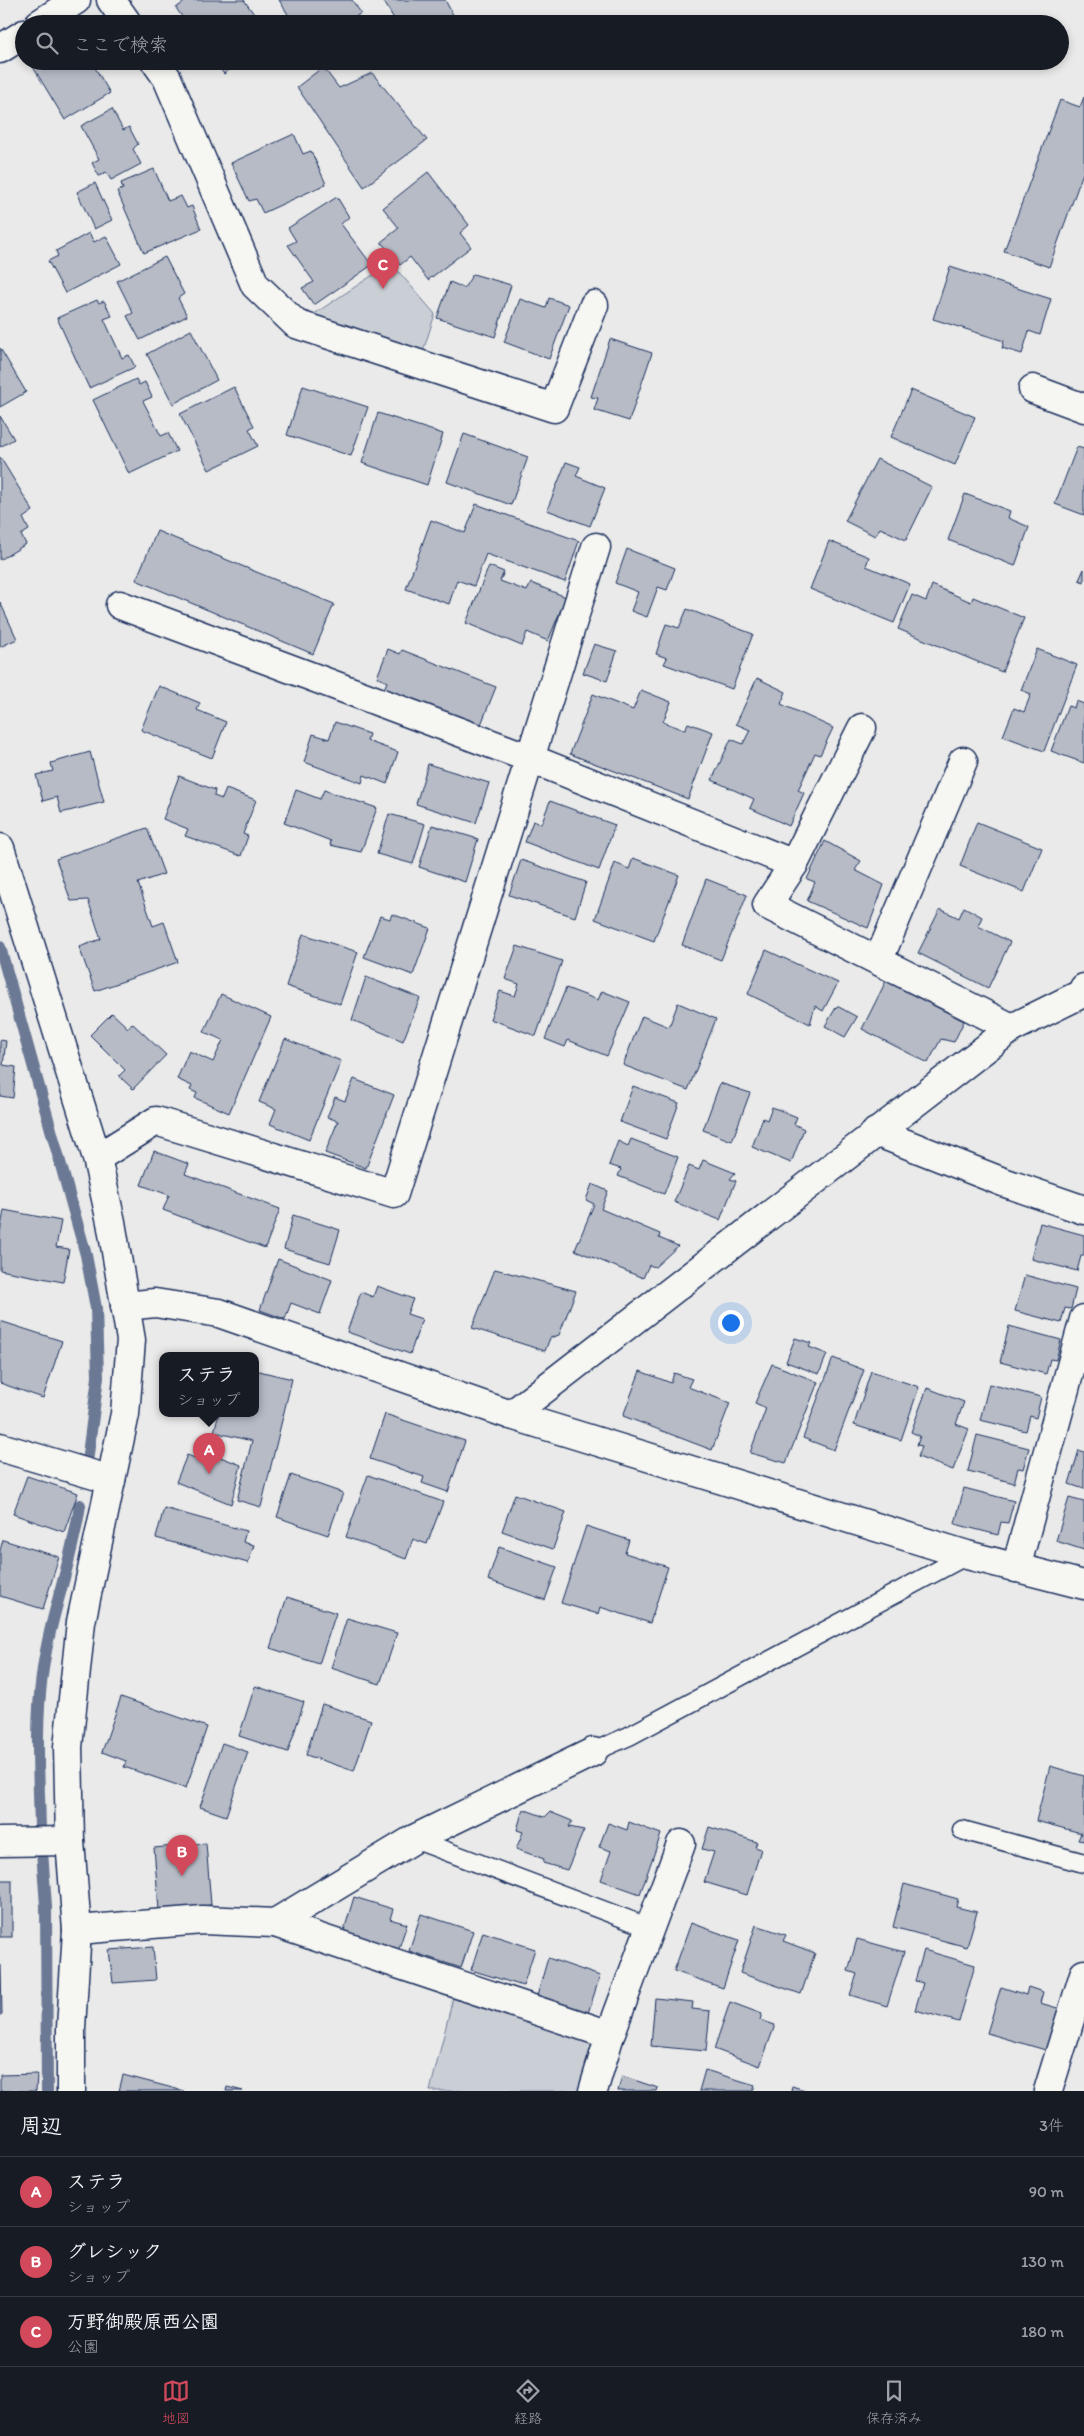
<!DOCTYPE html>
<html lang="ja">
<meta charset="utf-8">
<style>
body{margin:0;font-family:Itim,"Klee One",sans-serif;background:#242831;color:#f1f3f6}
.you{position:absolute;left:730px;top:1322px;width:18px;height:18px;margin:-12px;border:4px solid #fff;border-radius:50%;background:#1a73e8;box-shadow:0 0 0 8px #1a73e833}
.badge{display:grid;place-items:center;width:32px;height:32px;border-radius:50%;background:#d1495b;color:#fff;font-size:16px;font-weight:700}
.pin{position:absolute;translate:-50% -41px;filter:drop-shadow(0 1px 2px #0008)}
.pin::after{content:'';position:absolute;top:26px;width:18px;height:15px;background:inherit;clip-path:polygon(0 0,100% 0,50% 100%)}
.popup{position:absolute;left:159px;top:1352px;width:100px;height:65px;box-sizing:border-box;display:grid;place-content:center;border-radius:10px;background:#171b24;filter:drop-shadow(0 1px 4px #0005);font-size:16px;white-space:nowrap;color:#9ea1a6}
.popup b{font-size:19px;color:#f1f3f6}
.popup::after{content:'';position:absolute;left:50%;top:100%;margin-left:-10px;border:10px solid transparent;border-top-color:#171b24}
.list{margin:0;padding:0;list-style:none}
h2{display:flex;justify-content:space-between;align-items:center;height:65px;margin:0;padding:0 20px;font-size:21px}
h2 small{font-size:16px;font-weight:400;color:#9ea1a6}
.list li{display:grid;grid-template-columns:32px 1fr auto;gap:15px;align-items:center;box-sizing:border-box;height:70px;padding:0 20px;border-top:1px solid #363941}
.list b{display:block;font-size:19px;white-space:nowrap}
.list p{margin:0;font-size:16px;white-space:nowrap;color:#9ea1a6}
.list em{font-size:16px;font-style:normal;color:#9ea1a6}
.icon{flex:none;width:28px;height:28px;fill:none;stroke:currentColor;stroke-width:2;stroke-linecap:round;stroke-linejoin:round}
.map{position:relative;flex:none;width:1084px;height:2091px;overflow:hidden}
.search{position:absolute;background:#171b24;box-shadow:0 2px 8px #0003;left:15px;right:15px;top:15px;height:55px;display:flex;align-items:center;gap:12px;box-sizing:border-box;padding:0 18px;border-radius:28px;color:#9ea1a6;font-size:19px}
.sheet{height:275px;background:#171b24}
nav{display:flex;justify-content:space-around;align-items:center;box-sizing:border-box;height:70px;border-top:1px solid #363941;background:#171b24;font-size:14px;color:#9ea1a6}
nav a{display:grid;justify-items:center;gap:2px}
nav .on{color:#d1495b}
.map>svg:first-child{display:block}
.green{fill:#caced5;stroke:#727e9a}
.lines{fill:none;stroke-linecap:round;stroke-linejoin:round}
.stream{stroke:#6c7995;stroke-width:12}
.building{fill:#b6bbc6;stroke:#1b2f5e}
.service-casing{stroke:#1b2f5e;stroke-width:21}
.minor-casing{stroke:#1b2f5e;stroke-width:31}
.tertiary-casing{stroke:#1b2f5e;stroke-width:31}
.service{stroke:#f6f6f2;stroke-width:18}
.minor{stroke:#f6f6f2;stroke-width:28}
.tertiary{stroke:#f6f6f2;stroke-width:28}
</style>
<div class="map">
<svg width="1084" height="2091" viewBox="0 0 1084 2091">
<rect width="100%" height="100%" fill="#e9eae9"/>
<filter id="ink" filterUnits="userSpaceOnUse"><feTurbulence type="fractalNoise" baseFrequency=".02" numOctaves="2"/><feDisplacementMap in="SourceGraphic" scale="10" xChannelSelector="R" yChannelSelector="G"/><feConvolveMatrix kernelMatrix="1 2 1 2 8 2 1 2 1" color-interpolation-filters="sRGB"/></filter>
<g filter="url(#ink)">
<!-- green -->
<g class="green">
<polygon points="391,263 435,314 419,364 310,328 314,314"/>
<polygon points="453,1998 601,2045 585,2091 430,2091"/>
</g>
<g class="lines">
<!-- stream -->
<g class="stream">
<polyline points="0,947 86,1255 96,1308 98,1377 87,1462"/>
<path d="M40 1829C39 1779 35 1726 42 1676 49 1618 72 1563 80 1505"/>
<polyline points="42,1851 46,1906 47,2091"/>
</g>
</g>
<!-- building -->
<g class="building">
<polygon points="187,0 244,0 261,24 187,24 176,8"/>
<polygon points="279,0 352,0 361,13 345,24 294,24"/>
<polygon points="383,0 445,0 458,24 397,24"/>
<polygon points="41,61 91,61 110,93 65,120 33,67"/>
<polygon points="214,61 241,61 224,74"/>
<polygon points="323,67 339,88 372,73 427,140 364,187 297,87"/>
<polygon points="1084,97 1084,170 1049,267 1004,251 1060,100 1080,107"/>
<polygon points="112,109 123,130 129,127 138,144 133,149 141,164 111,180 106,172 99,176 92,163 99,159 81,126"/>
<polygon points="294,134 303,154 311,151 326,184 263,213 256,199 249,201 231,163"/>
<polygon points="154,169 168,201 181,196 187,208 192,206 201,229 144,253 117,191 123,189 121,183"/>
<polygon points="428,172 469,225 460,233 471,247 428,280 410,257 400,265 381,242 399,228 383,208"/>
<polygon points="95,183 112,220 94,229 77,192"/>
<polygon points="337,197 349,217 341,224 372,265 314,305 302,288 314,282 288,245 296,241 288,228"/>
<polygon points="89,233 94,242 106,236 121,264 65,293 48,261 58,256 56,251"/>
<polygon points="165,257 184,294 178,298 187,316 140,340 127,316 133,313 117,281"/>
<polygon points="950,267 1051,299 1040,335 1029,331 1022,354 1002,348 1004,341 933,319"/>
<polygon points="473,274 511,285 495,337 437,318 450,282 464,288"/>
<polygon points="549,298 569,305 549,359 504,342 520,299 546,308"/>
<polygon points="97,300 99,303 104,301 112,316 104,319 122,358 129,355 135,367 89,388 57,318"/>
<polygon points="191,330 217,380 173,404 147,354"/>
<polygon points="610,339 652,353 629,421 594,410 598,398 591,397"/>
<polygon points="0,348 26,392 0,407"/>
<polygon points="136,379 139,385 145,382 152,397 143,401 161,436 168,433 177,451 129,474 93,400"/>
<polygon points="303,386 368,407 351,456 287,435"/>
<polygon points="234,387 254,426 249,429 258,446 209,470 180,414"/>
<polygon points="911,390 975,417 955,465 891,437"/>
<polygon points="378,413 443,434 427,485 362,463"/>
<polygon points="0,416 14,439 0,447"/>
<polygon points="464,434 528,457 511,505 447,482"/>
<polygon points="1077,447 1084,449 1084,515 1055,504"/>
<polygon points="0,457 33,511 23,518 29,530 21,535 26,544 0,560"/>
<polygon points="877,459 932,487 906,540 880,528 875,536 845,521"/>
<polygon points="566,462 580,467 576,476 605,488 590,526 547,510"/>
<polygon points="965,494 1010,511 1008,518 1029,527 1015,566 948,540"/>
<polygon points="476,504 579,541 565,582 486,554 474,586 457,580 449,604 406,589 431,520 465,533"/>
<polygon points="157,531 334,604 313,654 136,580"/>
<polygon points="829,541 869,557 866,566 910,584 894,623 810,589"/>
<polygon points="627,549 675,568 667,590 658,587 647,617 631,611 638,592 615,583"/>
<polygon points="489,566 504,572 500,581 527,591 531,583 566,597 548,641 527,632 522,646 466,623"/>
<polygon points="1084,569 1084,582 1079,580"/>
<polygon points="932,585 971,602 973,597 1024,618 1002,672 898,629 912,595 926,601"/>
<polygon points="0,602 17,639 0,647"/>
<polygon points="687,609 753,634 732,689 664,664 667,658 656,654 666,624 679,628"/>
<polygon points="594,644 617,651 607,681 583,673"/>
<polygon points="388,649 400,654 402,650 496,687 480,727 384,689 387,682 377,677"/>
<polygon points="1037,649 1077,665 1044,751 1003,736 1014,708 1024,712 1031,694 1021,690"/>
<polygon points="757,678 786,692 781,704 833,728 820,755 815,753 798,790 804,793 789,826 750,808 754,799 712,780 731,739 743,744 750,730 736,724"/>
<polygon points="159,686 200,703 197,710 226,722 212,758 141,730"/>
<polygon points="641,690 671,702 663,722 685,730 688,723 713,732 688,799 570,754 593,694 633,710"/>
<polygon points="1076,701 1084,704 1084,763 1051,751 1068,706 1074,708"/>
<polygon points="335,722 369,734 367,741 398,752 387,784 364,775 362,783 304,762 313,734 329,739"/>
<polygon points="90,752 104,802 61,813 57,797 43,801 36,775 53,771 51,763"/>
<polygon points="428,764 489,783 476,823 416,804"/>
<polygon points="179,776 215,790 214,796 222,799 226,789 256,800 243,834 248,836 241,856 185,836 188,829 163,819"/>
<polygon points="296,790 320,799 324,790 377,808 361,852 330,845 331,841 284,823"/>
<polygon points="550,801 615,825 599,870 525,842 533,821 541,824"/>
<polygon points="389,814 425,824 413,864 377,854"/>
<polygon points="977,822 1042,848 1024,892 960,866"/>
<polygon points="432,825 478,839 465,882 419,867"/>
<polygon points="147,828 164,874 138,883 153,926 164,922 178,962 95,991 79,947 101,939 88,900 71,901 56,859"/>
<polygon points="825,841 861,861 855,870 884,885 868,928 807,901 815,882 807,879"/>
<polygon points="633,858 679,875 654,941 595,919 615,863 629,869"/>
<polygon points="521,860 586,882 575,917 509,895"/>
<polygon points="706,879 747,895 721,960 682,945"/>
<polygon points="964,907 982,917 978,926 1010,942 988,988 918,953 940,909 959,918"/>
<polygon points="392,914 430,928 413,975 364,957 380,916 390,919"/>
<polygon points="303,934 358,952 340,1004 286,986"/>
<polygon points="517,946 562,961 536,1036 490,1019 500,991 515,996 519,984 505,979"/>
<polygon points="766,950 838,983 823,1011 815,1006 810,1024 748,994"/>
<polygon points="366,977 420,998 403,1041 352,1020"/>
<polygon points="886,981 964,1021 954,1042 941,1039 928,1063 862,1029"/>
<polygon points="566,988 598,1000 602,991 630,1002 607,1056 568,1040 565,1047 545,1039"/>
<polygon points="221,994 271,1017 229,1113 195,1098 197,1093 190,1090 192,1086 177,1079 189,1051 213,1062 223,1040 204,1032"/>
<polygon points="678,1003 716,1019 688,1090 623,1065 642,1016 669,1027"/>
<polygon points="837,1006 857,1017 845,1037 825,1026"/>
<polygon points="112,1013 128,1028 132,1023 166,1055 133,1089 119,1076 125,1070 90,1035"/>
<polygon points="285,1039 341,1061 309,1140 270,1124 276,1109 259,1102"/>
<polygon points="0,1040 6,1041 3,1065 16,1067 13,1098 0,1096"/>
<polygon points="354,1079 394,1095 366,1168 325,1153 338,1121 327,1117 335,1097 345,1101"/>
<polygon points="720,1083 750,1093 732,1141 703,1130"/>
<polygon points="633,1086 679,1103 666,1139 620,1122"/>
<polygon points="772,1107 797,1117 794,1124 804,1129 791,1163 752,1147 763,1118 767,1120"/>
<polygon points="631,1139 678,1157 664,1194 618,1176 621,1169 609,1165 618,1141 628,1146"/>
<polygon points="154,1151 189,1164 185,1174 280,1209 265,1248 163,1210 169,1195 141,1185"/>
<polygon points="703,1160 735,1173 730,1179 736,1181 720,1220 674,1202 689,1166 699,1170"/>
<polygon points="592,1184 608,1191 601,1209 660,1234 659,1238 678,1246 655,1267 649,1265 643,1278 575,1250 594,1204 586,1200"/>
<polygon points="4,1210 61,1221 56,1247 69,1249 63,1282 0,1270 0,1233"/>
<polygon points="293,1215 340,1230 330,1263 284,1249"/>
<polygon points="1040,1223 1084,1235 1084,1256 1081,1256 1077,1271 1031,1259"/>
<polygon points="278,1259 332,1280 320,1314 291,1303 285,1319 260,1310"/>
<polygon points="495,1269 576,1291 559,1335 550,1338 545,1351 472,1328"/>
<polygon points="1025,1275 1076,1289 1071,1309 1065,1308 1061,1323 1015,1311"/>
<polygon points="377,1286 413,1299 407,1314 422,1319 410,1354 347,1332 361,1292 373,1297"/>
<polygon points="0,1321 62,1341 43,1398 0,1383"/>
<polygon points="1009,1326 1061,1340 1056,1360 1050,1359 1046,1374 1000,1362"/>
<polygon points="795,1338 811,1343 809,1347 827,1354 819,1374 786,1362"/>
<polygon points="833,1358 864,1370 834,1450 803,1438"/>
<polygon points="772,1364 818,1382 786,1463 750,1453 766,1408 755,1403"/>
<polygon points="255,1370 292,1379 261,1507 237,1500 252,1441 214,1432 219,1413 255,1413"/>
<polygon points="640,1371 671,1383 674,1373 692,1379 688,1387 730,1403 712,1450 623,1416"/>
<polygon points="871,1371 919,1387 901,1440 854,1425"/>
<polygon points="989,1384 1041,1397 1036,1418 1030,1416 1026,1431 980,1420"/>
<polygon points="927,1388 964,1402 956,1424 969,1429 953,1470 918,1457 922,1446 917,1445 920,1436 911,1432"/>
<polygon points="385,1414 465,1441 448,1492 422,1483 424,1477 370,1459"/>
<polygon points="977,1435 1029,1448 1023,1469 1018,1468 1014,1483 968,1471"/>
<polygon points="1079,1450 1084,1452 1084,1489 1069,1484"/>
<polygon points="210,1453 241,1465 231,1504 176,1482 187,1455 206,1462"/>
<polygon points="291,1475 343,1493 328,1535 277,1517"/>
<polygon points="368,1475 443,1502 427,1544 413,1539 406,1559 346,1537"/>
<polygon points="27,1476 78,1493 64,1532 13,1514"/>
<polygon points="964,1488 1014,1501 1008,1523 1001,1522 998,1535 955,1524"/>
<polygon points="515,1494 566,1512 553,1549 502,1531"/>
<polygon points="1069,1498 1084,1502 1084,1550 1056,1541"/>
<polygon points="164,1508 246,1531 243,1542 254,1545 248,1563 156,1538"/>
<polygon points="586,1526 629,1540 625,1553 668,1567 650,1623 600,1607 598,1614 561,1603"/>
<polygon points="3,1540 59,1557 43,1609 0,1596 0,1550"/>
<polygon points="499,1547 557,1567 545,1600 488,1580"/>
<polygon points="287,1597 336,1613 319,1664 270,1648"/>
<polygon points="347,1618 397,1633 380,1684 331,1668"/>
<polygon points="255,1686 304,1702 288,1752 239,1736"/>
<polygon points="121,1697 207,1727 186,1788 124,1767 126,1761 102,1752"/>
<polygon points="322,1704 371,1720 354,1771 306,1755"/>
<polygon points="222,1743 248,1752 226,1816 200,1807"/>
<polygon points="1050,1766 1084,1776 1084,1841 1078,1840 1081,1833 1036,1821"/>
<polygon points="523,1809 545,1817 550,1812 572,1821 569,1827 584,1830 567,1870 543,1863 544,1859 516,1849 523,1832 517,1830"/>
<polygon points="629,1822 661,1834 640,1894 601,1880 611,1851 599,1847 608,1823 627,1830"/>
<polygon points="709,1827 757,1842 755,1847 761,1849 747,1895 704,1882 714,1852 702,1849"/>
<polygon points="206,1843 211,1905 159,1910 154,1848"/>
<rect x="0" y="1880" width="12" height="57"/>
<polygon points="904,1884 958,1899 956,1907 977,1912 967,1947 893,1927"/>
<polygon points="354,1897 393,1909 390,1919 407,1924 398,1951 343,1934"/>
<polygon points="421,1914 473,1931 461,1968 409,1951"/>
<polygon points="691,1923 739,1940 723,1988 674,1971"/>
<polygon points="756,1925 786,1935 783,1941 815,1953 801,1994 740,1973"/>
<polygon points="483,1932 535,1949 523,1986 471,1970"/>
<polygon points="857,1939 904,1952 887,2006 850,1995 857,1974 848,1971"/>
<polygon points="153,1947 156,1980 113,1983 109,1950"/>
<polygon points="924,1950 975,1965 959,2022 915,2010 923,1983 915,1981"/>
<polygon points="548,1958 600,1976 588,2013 537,1996"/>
<polygon points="0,1965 1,1965 2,2015 0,2015"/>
<polygon points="1001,1987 1026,1995 1028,1987 1043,1992 1040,2003 1061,2009 1049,2051 987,2033"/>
<polygon points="655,1998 693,2002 692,2009 710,2011 706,2051 651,2046"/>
<polygon points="730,2002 762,2014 760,2020 775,2025 760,2066 714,2049"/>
<polygon points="705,2070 755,2085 753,2091 699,2091"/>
<polygon points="37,2074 36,2091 0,2091 0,2075"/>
<polygon points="123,2075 184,2091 119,2091"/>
<polygon points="622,2076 658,2088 657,2091 618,2091"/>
<polygon points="792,2086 808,2091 791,2091"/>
<polygon points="227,2087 243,2091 226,2091"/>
</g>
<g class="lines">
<defs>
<g id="service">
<polyline points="593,1752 629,1736 967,1555"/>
<polyline points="962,1830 1084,1863"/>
<polyline points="414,1839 650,1928"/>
</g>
<g id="minor">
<polyline points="111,0 128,24"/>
<polyline points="39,24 76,0"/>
<polyline points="0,49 24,34"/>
<polyline points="155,61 167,78 255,285 296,324 554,408 594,305"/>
<polyline points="1033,389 1084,408"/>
<polyline points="120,605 529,758 794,864"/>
<polyline points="862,728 794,864 767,905 1012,1028"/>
<polyline points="879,959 963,761"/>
<polyline points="876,1132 1003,1182 1084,1210"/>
<polyline points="97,1158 156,1121 394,1194 596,547"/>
<polyline points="125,1306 155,1303 219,1313 511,1415 967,1555 1084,1585"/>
<polyline points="511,1415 1012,1028 1081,994 1084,988"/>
<polyline points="0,1447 111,1480"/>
<polyline points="1016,1568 1084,1319"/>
<polyline points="0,1842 70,1841"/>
<polyline points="275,1923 610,2035"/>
<polyline points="77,1930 203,1920 275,1923 414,1839 593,1752"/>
<polyline points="593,2091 610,2035 681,1844"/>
<polyline points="1048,2091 1084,1974"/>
</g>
<polyline id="tertiary" points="0,848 97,1158 111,1222 131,1340 125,1414 81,1622 68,1747 70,1841 77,1930 71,2028 71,2091"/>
</defs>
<!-- service casing -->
<use href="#service" class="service-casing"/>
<!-- minor casing -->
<use href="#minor" class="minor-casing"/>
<!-- tertiary casing -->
<use href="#tertiary" class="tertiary-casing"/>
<!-- service -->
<use href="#service" class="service"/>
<!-- minor -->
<use href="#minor" class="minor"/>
<!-- tertiary -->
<use href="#tertiary" class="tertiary"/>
</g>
</g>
</svg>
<div class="you"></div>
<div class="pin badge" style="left:209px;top:1474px">A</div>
<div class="popup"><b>ステラ</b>ショップ</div>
<div class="pin badge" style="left:182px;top:1876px">B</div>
<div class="pin badge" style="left:383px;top:289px">C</div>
<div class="search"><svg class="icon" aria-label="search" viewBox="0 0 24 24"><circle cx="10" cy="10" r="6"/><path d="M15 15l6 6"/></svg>ここで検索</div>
</div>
<section class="sheet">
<h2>周辺<small>3件</small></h2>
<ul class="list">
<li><span class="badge">A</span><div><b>ステラ</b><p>ショップ</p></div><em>90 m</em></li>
<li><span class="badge">B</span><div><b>グレシック</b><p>ショップ</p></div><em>130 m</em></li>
<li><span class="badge">C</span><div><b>万野御殿原西公園</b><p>公園</p></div><em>180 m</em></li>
</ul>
</section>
<nav>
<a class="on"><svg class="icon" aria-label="map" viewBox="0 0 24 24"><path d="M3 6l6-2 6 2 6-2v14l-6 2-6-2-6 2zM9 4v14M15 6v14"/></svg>地図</a>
<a><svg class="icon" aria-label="directions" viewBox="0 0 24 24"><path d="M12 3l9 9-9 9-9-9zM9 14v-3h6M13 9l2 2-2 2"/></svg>経路</a>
<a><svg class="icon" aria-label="saved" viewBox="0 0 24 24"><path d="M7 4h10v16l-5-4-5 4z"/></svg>保存済み</a>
</nav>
